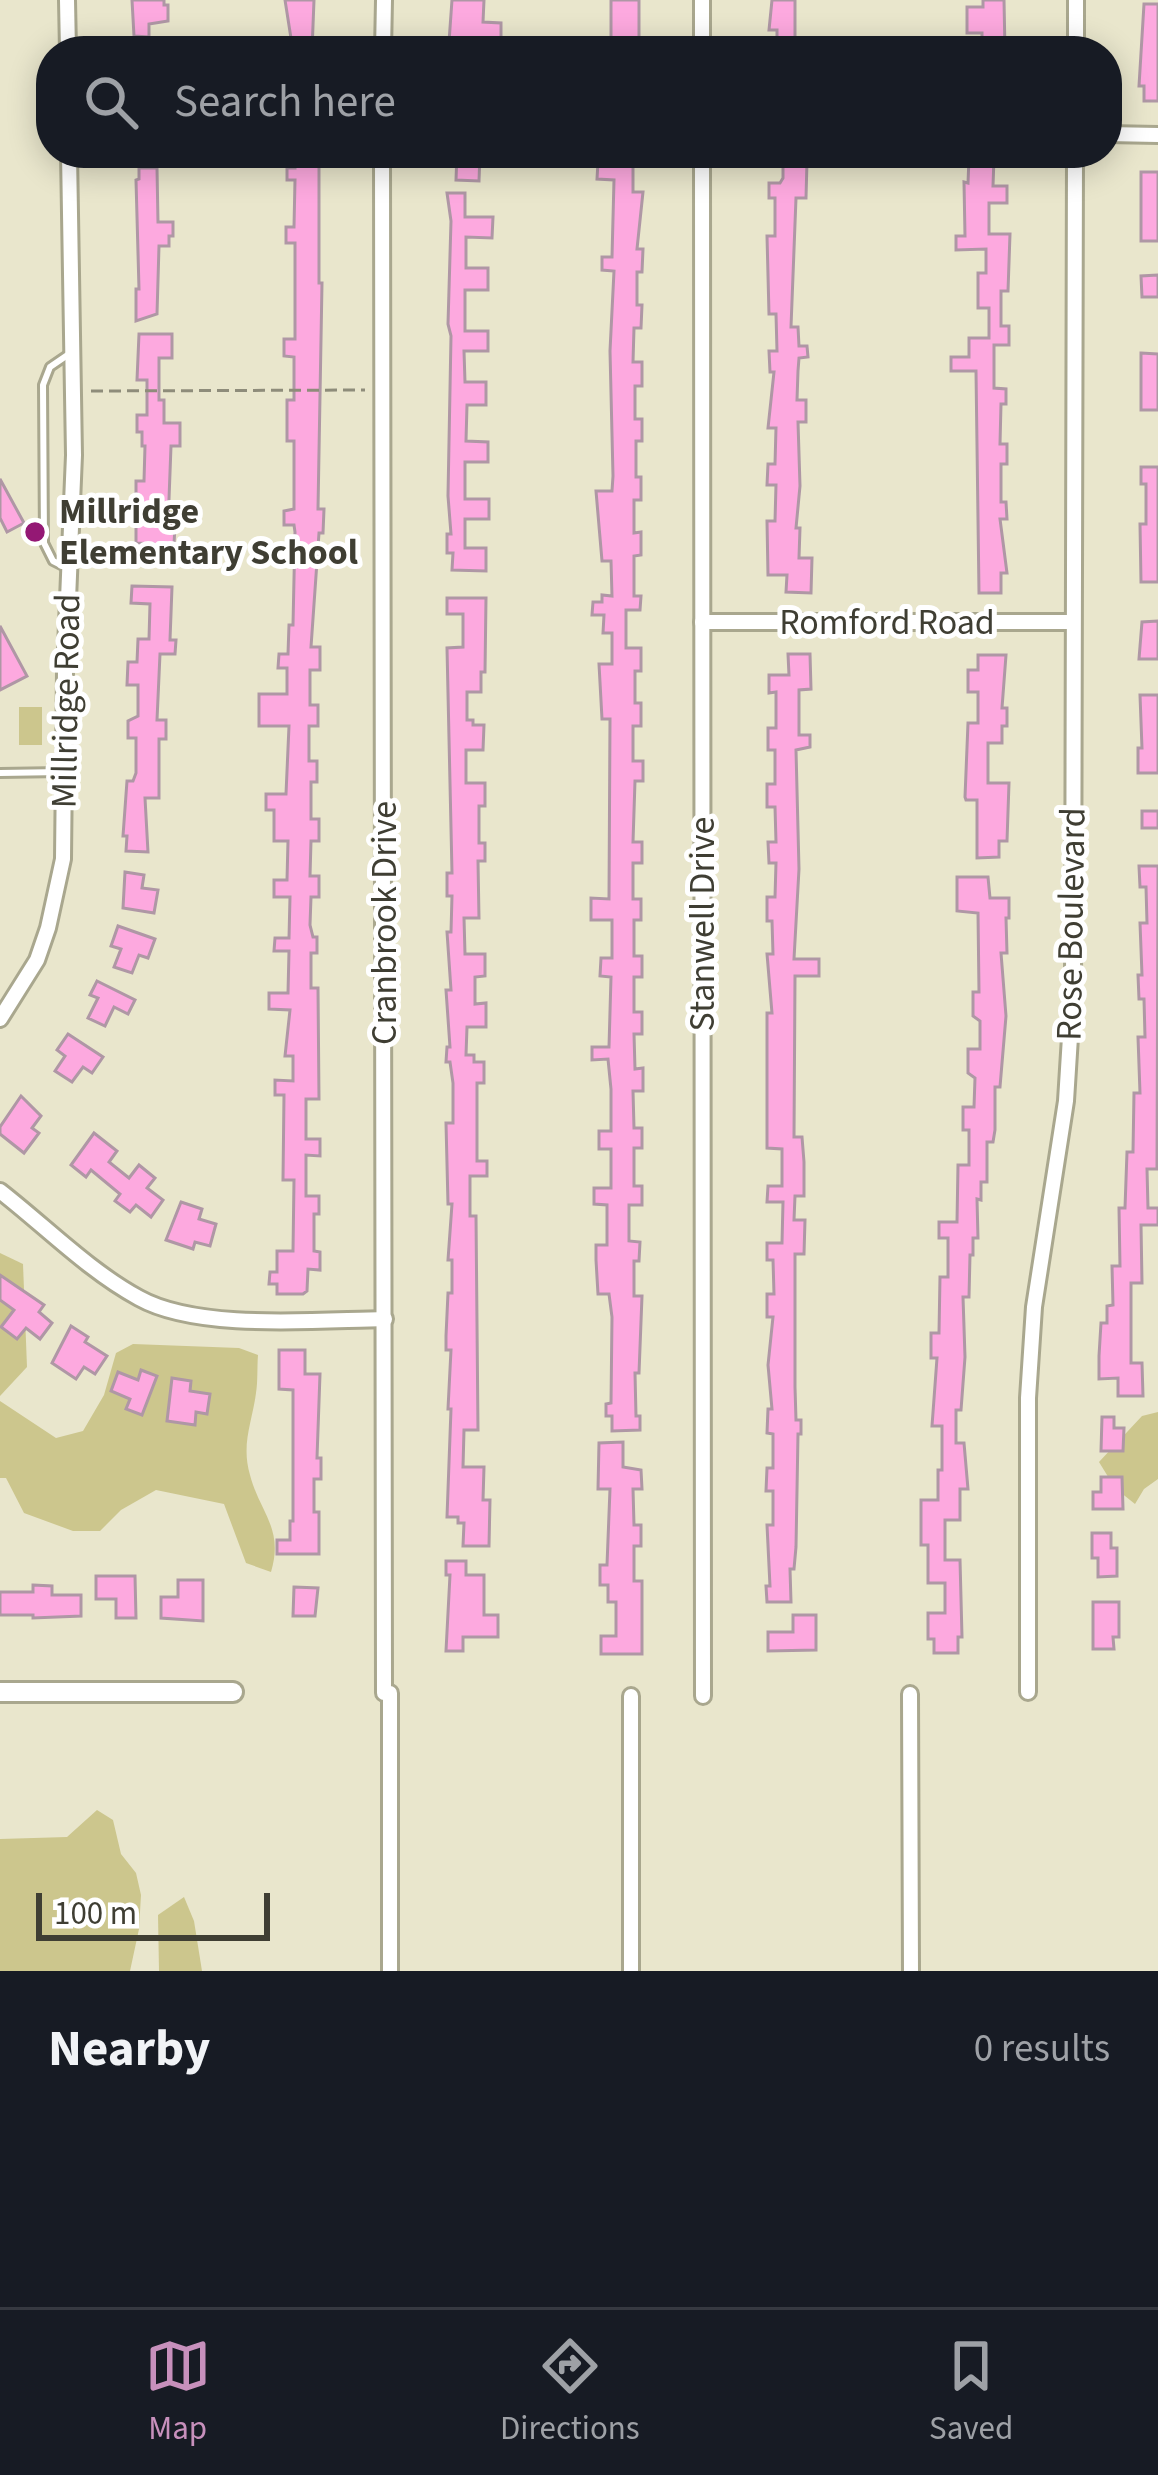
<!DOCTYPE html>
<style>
body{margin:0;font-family:"Source Sans 3",sans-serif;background:#20242c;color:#f1f3f6}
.scale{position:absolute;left:36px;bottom:30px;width:234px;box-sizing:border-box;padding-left:12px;border:6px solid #3f3e33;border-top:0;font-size:33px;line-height:42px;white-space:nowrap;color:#3f3e33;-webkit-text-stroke:9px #fff;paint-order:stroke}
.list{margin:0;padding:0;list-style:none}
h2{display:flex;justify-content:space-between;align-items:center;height:156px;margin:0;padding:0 48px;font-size:51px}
h2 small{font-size:39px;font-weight:400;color:#9ea1a6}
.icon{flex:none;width:66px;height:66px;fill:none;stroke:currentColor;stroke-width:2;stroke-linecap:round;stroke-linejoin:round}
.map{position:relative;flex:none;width:1158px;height:1971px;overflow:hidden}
.search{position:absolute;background:#171b24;box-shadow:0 6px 30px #0003;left:36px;right:36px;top:36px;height:132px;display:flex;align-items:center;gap:30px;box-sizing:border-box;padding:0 42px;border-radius:48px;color:#9ea1a6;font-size:45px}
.sheet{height:336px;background:#171b24}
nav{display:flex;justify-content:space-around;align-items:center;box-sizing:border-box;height:168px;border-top:3px solid #363941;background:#171b24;font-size:33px;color:#9ea1a6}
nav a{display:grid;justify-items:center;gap:6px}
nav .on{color:#c790bc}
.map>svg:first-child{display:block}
.green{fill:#ccc68d}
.building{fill:#fda9df;stroke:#af97a5;stroke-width:3}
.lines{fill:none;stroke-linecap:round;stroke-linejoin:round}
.lane-casing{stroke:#a9a78e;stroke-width:12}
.street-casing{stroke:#a9a78e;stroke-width:20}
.secondary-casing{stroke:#a9a78e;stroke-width:24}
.path{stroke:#8e8c7a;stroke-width:3;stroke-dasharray:12 6;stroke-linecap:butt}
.lane{stroke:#fff;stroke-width:6}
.street{stroke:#fff;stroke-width:14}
.secondary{stroke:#fff;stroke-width:18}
.poi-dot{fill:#941874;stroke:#fff;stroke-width:4.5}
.labels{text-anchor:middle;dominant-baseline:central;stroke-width:10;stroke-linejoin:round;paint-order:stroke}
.poi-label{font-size:36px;font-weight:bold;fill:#3f3e33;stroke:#fff;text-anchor:start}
.street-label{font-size:36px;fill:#3f3e33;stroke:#fff}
</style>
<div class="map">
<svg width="1158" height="1971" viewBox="0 0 1158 1971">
<rect width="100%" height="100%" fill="#e9e6cc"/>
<!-- green -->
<g class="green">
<rect x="19" y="707" width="23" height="38"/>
<polygon points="0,1253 23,1264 27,1367 0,1396"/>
<path d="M133 1344 239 1348 258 1355C257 1367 258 1381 256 1393 252 1423 241 1444 250 1475 260 1513 284 1528 271 1572L246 1563 224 1504 156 1490 121 1510 100 1531H73L24 1513 6 1478H0V1401L56 1438 83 1431 104 1395 116 1353Z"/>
<polygon points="1158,1412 1158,1479 1144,1489 1135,1504 1115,1488 1099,1462 1142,1416"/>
<polygon points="97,1810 113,1820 121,1854 136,1873 141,1895 139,1929 130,1971 0,1971 0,1839 67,1837"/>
<polygon points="184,1897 194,1921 202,1971 159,1971 158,1915"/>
</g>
<!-- building -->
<g class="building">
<polygon points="132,0 164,0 164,5 168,5 168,21 149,24 149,37 134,36"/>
<polygon points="285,0 314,0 312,51 293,51"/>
<polygon points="452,0 484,0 483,22 501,23 501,48 462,51 462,42 449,42"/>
<polygon points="611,0 639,0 639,44 634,44 634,51 611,51"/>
<polygon points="772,0 795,0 795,51 777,51 777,30 769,30"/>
<polygon points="983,0 1004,0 1005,51 982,51 982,33 967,33 967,7 983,7"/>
<polygon points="1144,4 1158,4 1158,101 1144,101 1144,86 1139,86"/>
<polygon points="295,153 319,153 319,283 322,283 318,509 324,509 323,533 319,533 311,647 320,647 320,670 310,670 310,705 318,705 318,726 309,726 309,761 317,761 317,782 311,782 311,819 319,819 319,841 311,841 310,876 319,876 319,897 311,897 310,925 313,937 317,937 317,953 311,953 311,988 318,988 319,1099 306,1099 306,1139 320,1139 320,1156 306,1155 306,1196 319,1196 319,1214 314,1214 314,1251 320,1252 320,1270 308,1269 307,1291 303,1294 277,1294 277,1284 269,1284 270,1272 277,1272 277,1251 293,1251 294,1180 283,1180 284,1095 275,1095 275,1080 293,1081 293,1056 285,1056 290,1010 269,1009 269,993 288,993 289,951 274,951 275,938 289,938 290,897 274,897 274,880 287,880 288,841 274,841 274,810 266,810 266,794 286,794 289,726 259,726 259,694 287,694 287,668 278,668 279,654 288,654 289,625 293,625 295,532 294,525 284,525 284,511 294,509 294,441 287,441 287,400 294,400 294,357 284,356 284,339 295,339 295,243 286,243 286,227 294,227 295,180 287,180 287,168 295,168"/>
<polygon points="457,153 480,153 479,181 456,180"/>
<polygon points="613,153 633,153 633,192 643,192 637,249 643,249 642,272 637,272 637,305 642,305 641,328 634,328 633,362 642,362 642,386 635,386 635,419 642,419 642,441 636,441 636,477 641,477 641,500 634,500 634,533 641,532 641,555 634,556 634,596 641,596 640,610 626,610 626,648 641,648 641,671 635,671 635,703 641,703 641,726 633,726 633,761 643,761 643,781 635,781 633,842 642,842 642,863 633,863 633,899 641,899 641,920 634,920 634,956 642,956 642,977 634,977 634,1012 642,1012 642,1034 634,1034 635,1069 643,1068 643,1091 633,1091 634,1128 642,1128 642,1148 634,1148 634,1186 642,1186 642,1205 629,1205 629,1241 640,1242 639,1261 634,1261 634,1296 642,1296 639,1373 635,1373 636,1416 640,1416 640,1430 612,1431 612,1416 606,1416 606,1404 611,1403 612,1317 609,1294 598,1294 596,1260 596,1245 607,1245 607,1205 594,1204 594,1188 611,1188 611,1149 599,1149 599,1131 611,1131 611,1089 608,1059 592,1060 592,1047 609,1047 611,977 600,976 601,958 612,958 612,920 591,920 591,898 609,899 610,719 602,719 599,664 612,664 612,633 603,633 604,615 592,615 593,602 602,602 602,595 612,596 611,561 602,561 596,491 612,491 613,476 610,351 614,271 602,270 602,257 612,257 614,180 597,179 598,162 612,162"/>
<polygon points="969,158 994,158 993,186 1007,186 1007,203 989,203 989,234 1010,234 1008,291 1001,291 1001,326 1009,326 1009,345 994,345 994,388 1006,389 1006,404 1001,404 1000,444 1007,444 1007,464 1001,464 1001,502 1006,502 1007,519 1000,519 1007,573 1001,573 1001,593 979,593 976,371 951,371 951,357 969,357 969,338 989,338 989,308 978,308 978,273 986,273 986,249 956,250 956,236 965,236 964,182 968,183"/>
<polygon points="783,161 807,161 806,198 796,198 791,327 798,327 799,346 807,346 808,357 799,358 798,371 797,400 806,400 806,422 798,422 800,486 796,528 800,528 799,558 812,558 811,593 786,592 787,575 768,575 767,521 775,521 776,485 767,485 768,464 775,464 776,428 768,428 774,372 770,372 769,351 777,351 776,314 769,314 767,236 775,236 775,198 769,198 769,183 780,183 783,178"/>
<polygon points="139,168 157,168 158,222 173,222 173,236 169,236 169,246 159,246 157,314 136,321 136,289 139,289 136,180 139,179"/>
<rect x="1141" y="172" width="17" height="69"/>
<polygon points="447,193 465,193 465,217 493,217 492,238 466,237 466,268 488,268 488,290 465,290 465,331 488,331 488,351 464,351 465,382 486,382 486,405 467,405 466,441 488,442 488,462 465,462 465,499 489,499 489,519 465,519 465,548 486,548 486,571 452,570 453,553 447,553 447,534 451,534 448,496 451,336 448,324 451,221"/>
<polygon points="1158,275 1158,297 1142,297 1141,276"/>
<polygon points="139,334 172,334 172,358 159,358 159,400 164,400 164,423 180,423 180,446 171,446 168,526 175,526 173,562 152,561 153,544 136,543 136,481 144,481 145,446 142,446 142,432 137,432 137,415 147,415 147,380 137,380"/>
<polygon points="1141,353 1158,354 1158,410 1141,410"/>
<polygon points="1141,467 1158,467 1158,582 1141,582 1140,524 1146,524 1146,484 1141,484"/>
<polygon points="0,479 24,523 7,532 0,518"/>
<polygon points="132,586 172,587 170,640 176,640 175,654 160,654 157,720 166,720 166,739 159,739 159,798 145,798 148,852 126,851 127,836 123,836 127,781 133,781 136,773 136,738 128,738 128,721 138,716 138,685 127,685 128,662 137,662 138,639 149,639 150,604 131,603"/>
<polygon points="447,598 486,598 485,672 481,672 481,692 467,692 467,720 473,720 473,725 484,725 483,750 466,750 466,783 485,783 485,806 479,806 479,843 485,843 485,861 478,861 479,918 464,918 465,954 485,954 485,976 475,977 475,1004 486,1003 486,1027 467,1027 466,1055 474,1055 474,1062 484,1062 484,1083 477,1083 477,1161 487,1161 487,1176 470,1176 470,1216 476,1216 478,1430 464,1430 463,1467 484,1467 483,1500 490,1500 489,1546 463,1546 464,1523 458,1523 458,1517 447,1517 451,1409 448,1409 451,1350 446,1350 446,1336 448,1293 452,1293 452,1260 448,1260 452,1204 448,1204 446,1123 453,1123 453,1083 450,1062 446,1062 447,1047 450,1047 446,990 451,990 447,932 451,932 452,896 447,896 447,873 452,873 447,648 463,647 463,614 447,614"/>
<polygon points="1158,621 1158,659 1139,659 1142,622"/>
<polygon points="0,626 27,676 0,690"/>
<polygon points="788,654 810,654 811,689 799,690 799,735 810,735 810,747 796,750 799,869 794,959 819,959 819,976 795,976 794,1137 802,1137 804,1162 804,1196 795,1196 794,1220 805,1220 804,1254 795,1254 795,1387 796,1420 801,1420 801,1434 798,1434 796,1547 794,1569 790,1569 791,1602 767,1602 766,1586 770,1586 767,1525 773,1525 773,1491 766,1491 767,1468 773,1468 773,1434 767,1433 768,1409 772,1409 768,1365 773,1317 767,1317 767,1294 774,1294 773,1260 767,1260 767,1243 782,1243 783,1202 767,1202 768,1186 782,1186 782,1149 767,1148 767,1013 772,1013 767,954 773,954 772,921 767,921 767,897 775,897 776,863 769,863 768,842 776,842 775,807 767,807 767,784 775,784 775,750 768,750 768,728 776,728 776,692 769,693 769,675 789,675"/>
<polygon points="978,655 1006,655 1002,708 1007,708 1007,726 1002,726 1002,743 988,743 988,783 1009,783 1007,841 999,841 999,857 977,858 977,800 966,800 965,797 968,723 978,723 978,692 968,692 968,670 978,670"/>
<polygon points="1140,695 1158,695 1158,773 1138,773 1138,748 1142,748"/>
<rect x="1142" y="811" width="16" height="17"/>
<polygon points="1139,866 1158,866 1157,1169 1147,1169 1148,1208 1158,1208 1158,1225 1141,1225 1142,1283 1131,1283 1131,1363 1142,1363 1143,1396 1118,1396 1118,1378 1099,1379 1099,1356 1101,1323 1107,1323 1107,1306 1113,1305 1112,1266 1120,1266 1119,1208 1125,1208 1127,1152 1133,1152 1134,1093 1140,1093 1138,1037 1145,1037 1144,999 1139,999 1138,975 1142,975 1140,923 1147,923 1146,887 1140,887"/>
<polygon points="125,872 144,875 142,888 158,890 154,913 123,908"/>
<polygon points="957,877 988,877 990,898 1009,898 1009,918 1006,918 1007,953 1001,953 1006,1016 1000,1087 995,1087 995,1130 993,1142 987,1142 987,1182 981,1182 981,1200 977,1199 978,1238 973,1238 973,1255 970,1255 969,1297 963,1297 965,1357 961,1410 956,1410 956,1443 964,1443 968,1489 960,1489 960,1520 945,1520 945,1560 960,1560 962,1637 958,1637 958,1653 934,1653 934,1639 928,1639 928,1613 945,1613 945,1583 928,1583 928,1545 921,1545 921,1500 938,1500 938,1470 942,1470 942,1426 932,1426 937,1358 931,1358 931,1333 939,1333 940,1277 948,1277 948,1238 939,1238 939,1222 957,1222 958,1165 969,1165 969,1130 963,1130 963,1107 974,1107 975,1078 968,1073 968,1049 980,1049 980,1021 973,1016 973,992 979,992 978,913 957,911"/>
<polygon points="118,926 155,939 148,958 139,955 132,973 114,967 121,949 111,946"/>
<polygon points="97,981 135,1000 128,1014 114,1007 105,1026 88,1018 98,998 90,995"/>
<polygon points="68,1034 103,1057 92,1073 83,1067 72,1082 55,1071 65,1056 57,1050"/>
<polygon points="21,1096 41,1116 32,1128 39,1133 24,1153 0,1134 0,1127"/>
<polygon points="94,1133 117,1151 109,1162 129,1178 139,1165 155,1178 147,1188 163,1200 151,1217 136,1205 130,1212 115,1201 120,1194 91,1170 86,1177 71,1165"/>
<polygon points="181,1202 202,1209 199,1219 216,1224 210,1246 195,1242 193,1249 166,1240"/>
<polygon points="0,1275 44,1305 39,1312 52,1323 40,1339 26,1328 17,1339 1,1327 14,1310 0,1300"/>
<polygon points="71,1326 88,1337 85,1342 107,1356 95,1374 84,1367 76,1379 52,1363"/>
<polygon points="279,1350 305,1350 305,1374 320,1374 317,1458 321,1458 321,1479 314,1479 314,1512 319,1512 319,1554 277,1554 277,1540 290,1540 290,1521 293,1521 293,1390 279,1389"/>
<polygon points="141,1370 157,1376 142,1415 126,1409 130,1399 111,1391 118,1372 138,1380"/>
<polygon points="172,1378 191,1381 190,1391 210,1394 207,1414 196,1412 195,1425 167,1421"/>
<polygon points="1102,1417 1114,1417 1114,1428 1124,1428 1123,1451 1101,1451"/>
<polygon points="623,1442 623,1467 641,1470 642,1489 633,1489 634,1525 641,1525 641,1546 634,1546 634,1581 642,1581 642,1654 601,1654 601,1636 616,1636 616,1602 608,1602 608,1585 600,1585 600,1565 607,1565 610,1489 598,1489 599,1443"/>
<polygon points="1101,1477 1122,1477 1123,1509 1093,1509 1093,1492 1101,1492"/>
<polygon points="1092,1533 1111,1533 1111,1548 1117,1548 1117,1576 1098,1577 1098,1558 1092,1558"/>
<polygon points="446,1561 466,1561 466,1575 484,1575 484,1615 498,1615 498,1637 463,1637 463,1651 446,1651 450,1575 446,1575"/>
<polygon points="96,1576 135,1576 136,1618 116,1618 116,1599 96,1599"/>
<polygon points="178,1580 203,1580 203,1621 161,1618 161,1597 178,1597"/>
<polygon points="33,1585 52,1586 52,1595 81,1595 81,1616 33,1618 33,1615 0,1615 0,1592 33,1592"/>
<polygon points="294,1587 318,1588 315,1616 293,1616"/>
<polygon points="1093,1602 1119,1602 1119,1637 1113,1637 1114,1649 1093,1649"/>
<polygon points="793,1615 816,1615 816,1650 768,1651 768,1632 793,1632"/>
</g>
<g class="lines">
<defs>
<g id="lane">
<polyline points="69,354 50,367 43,385 44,543 53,561 69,569"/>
<polyline points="0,773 62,772"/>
</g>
<g id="street">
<polyline points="67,0 68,51"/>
<polyline points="702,0 702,51"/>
<polyline points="383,51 384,0"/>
<polyline points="1076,51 1076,0"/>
<polyline points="1107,134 1158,135"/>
<polyline points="382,153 384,1693"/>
<polyline points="702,153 703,1696"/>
<polyline points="702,622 1072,622"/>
<polyline points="0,1019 37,960 48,928 63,859 65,672 74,455 69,153"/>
<path d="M0 1191C45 1226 89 1271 139 1298 198 1331 317 1320 385 1319"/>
<polyline points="1028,1692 1028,1398 1034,1307 1066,1101 1073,989 1075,153"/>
<polyline points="390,1693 390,1971"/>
<polyline points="910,1694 911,1971"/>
<polyline points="631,1971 631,1696"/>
</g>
<polyline id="secondary" points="0,1692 233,1692"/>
</defs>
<!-- lane casing -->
<use href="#lane" class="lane-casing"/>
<!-- street casing -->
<use href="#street" class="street-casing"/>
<!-- secondary casing -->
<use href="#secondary" class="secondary-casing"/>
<!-- path -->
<polyline class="path" points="91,391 365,390"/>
<!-- lane -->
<use href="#lane" class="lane"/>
<!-- street -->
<use href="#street" class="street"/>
<!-- secondary -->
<use href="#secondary" class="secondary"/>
</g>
<!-- markers -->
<circle class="poi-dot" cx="35" cy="532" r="12"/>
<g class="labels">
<!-- poi labels -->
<g class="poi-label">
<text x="59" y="511">Millridge<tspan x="59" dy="41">Elementary School</tspan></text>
</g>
<!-- street labels -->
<g class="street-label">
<text x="887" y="622">Romford Road</text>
<text transform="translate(66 701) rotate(-89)">Millridge Road</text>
<text transform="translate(384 923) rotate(-90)">Cranbrook Drive</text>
<text transform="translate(702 924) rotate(-90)">Stanwell Drive</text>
<text transform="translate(1071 924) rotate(-89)">Rose Boulevard</text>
</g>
</g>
</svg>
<div class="scale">100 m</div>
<div class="search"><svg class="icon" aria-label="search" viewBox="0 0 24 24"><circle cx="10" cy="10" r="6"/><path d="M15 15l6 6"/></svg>Search here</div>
</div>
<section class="sheet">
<h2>Nearby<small>0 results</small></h2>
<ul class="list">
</ul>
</section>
<nav>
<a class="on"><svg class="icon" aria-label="map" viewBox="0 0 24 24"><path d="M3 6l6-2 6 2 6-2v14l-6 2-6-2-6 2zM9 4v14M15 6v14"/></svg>Map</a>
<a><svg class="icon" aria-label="directions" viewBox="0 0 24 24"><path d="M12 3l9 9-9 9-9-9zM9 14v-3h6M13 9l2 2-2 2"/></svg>Directions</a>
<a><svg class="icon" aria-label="saved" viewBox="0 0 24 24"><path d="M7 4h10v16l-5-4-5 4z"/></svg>Saved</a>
</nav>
